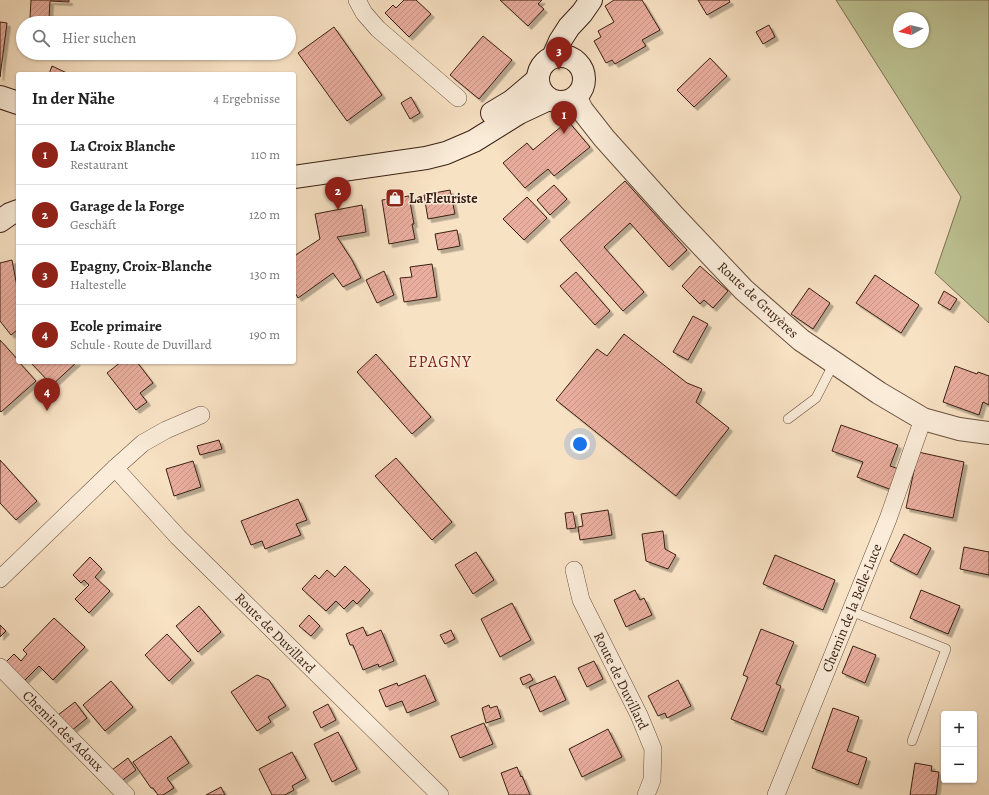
<!DOCTYPE html>
<html lang="de">
<meta charset="utf-8">
<style>
body{margin:0;font-family:Alegreya,serif;background:#f2f2f2;color:#222}
.controls{position:absolute;right:12px;bottom:12px;display:grid;overflow:hidden;border-radius:4px;box-shadow:0 1px 3px #0004}
.controls button{width:36px;height:36px;display:grid;place-items:center;padding:0;border:0;border-bottom:1px solid #e0e0e0;background:#fff;color:#222;font:20px sans-serif}
.compass{position:absolute;left:893px;top:12px;width:36px;height:36px;border-radius:50%;background:#fff;box-shadow:0 1px 3px #0004;rotate:262deg}
.you{position:absolute;left:580px;top:444px;width:14px;height:14px;margin:-10px;border:3px solid #fff;border-radius:50%;background:#1a73e8;box-shadow:0 0 0 6px #1a73e833}
.badge{display:grid;place-items:center;width:26px;height:26px;border-radius:50%;background:#8f2418;color:#fff;font-size:13px;font-weight:700}
.pin{position:absolute;translate:-50% -33px;filter:drop-shadow(0 1px 2px #0008)}
.pin::after{content:'';position:absolute;top:21px;width:14px;height:12px;background:inherit;clip-path:polygon(0 0,100% 0,50% 100%)}
.list{margin:0;padding:0;list-style:none}
h2{display:flex;justify-content:space-between;align-items:center;height:52px;margin:0;padding:0 16px;font-size:17px}
h2 small{font-size:13px;font-weight:400;color:#767676}
.list li{display:grid;grid-template-columns:26px 1fr auto;gap:12px;align-items:center;box-sizing:border-box;height:60px;padding:0 16px;border-top:1px solid #e0e0e0}
.list b{display:block;font-size:15px;white-space:nowrap}
.list p{margin:0;font-size:13px;white-space:nowrap;color:#767676}
.list em{font-size:13px;font-style:normal;color:#767676}
.icon{flex:none;width:22px;height:22px;fill:none;stroke:currentColor;stroke-width:2;stroke-linecap:round;stroke-linejoin:round}
.map{position:relative;flex:none;width:989px;height:795px;overflow:hidden}
.search{position:absolute;background:#fff;box-shadow:0 1px 3px #0004;left:16px;top:16px;width:280px;height:44px;display:flex;align-items:center;gap:10px;box-sizing:border-box;padding:0 14px;border-radius:22px;color:#767676;font-size:15px}
.panel{position:absolute;background:#fff;box-shadow:0 1px 3px #0004;left:16px;top:72px;width:280px;height:292px;border-radius:4px}
.map>svg:first-child{display:block}
.grass{fill:#bec394;stroke:#7c7154;fill-rule:evenodd}
.building{fill:url(#building-hatch);stroke:#391f13;filter:url(#shadow)}
.lines{fill:none;stroke-linecap:round;stroke-linejoin:round}
.service-casing{stroke:#69503f;stroke-width:10}
.minor-casing{stroke:#69503f;stroke-width:18}
.tertiary-casing{stroke:#69503f;stroke-width:24}
.secondary-casing{stroke:#391f13;stroke-width:24}
.service{stroke:#faecd9;stroke-width:9}
.minor{stroke:#faecd9;stroke-width:17}
.tertiary{stroke:#faecd9;stroke-width:22}
.secondary{stroke:#faecd9;stroke-width:22}
.labels{text-anchor:middle;dominant-baseline:central;stroke-width:3;stroke-linejoin:round;paint-order:stroke}
.poi-label{font-size:14px;font-weight:bold;fill:#391f13;stroke:#faecd9;text-anchor:start}
.street-label{font-size:14px;fill:#391f13;stroke:#faecd9}
.quarter-label{font-size:16px;letter-spacing:1px;fill:#7a1f14;stroke:#faecd9}
</style>
<div class="map">
<svg width="989" height="795" viewBox="0 0 989 795">
<defs>
<pattern id="building-hatch" width="6" height="6" patternUnits="userSpaceOnUse"><rect width="6" height="6" fill="#eaae9f"/><path d="M-1 1l2-2M0 6l6-6M5 7l2-2" fill="none" stroke="#c99588"/></pattern>
<filter id="shadow"><feDropShadow dx="3.5" dy="3.5" stdDeviation="0" flood-color="#0004"/></filter>
</defs>
<rect width="100%" height="100%" fill="#f8e2c4"/>
<filter id="stains"><feTurbulence type="fractalNoise" baseFrequency=".005" numOctaves="4"/><feColorMatrix values="0 0 0 0 .2 0 0 0 0 .09 0 0 0 0 .02 0 0 0 .5 -.17"/></filter>
<radialGradient id="worn" r=".72"><stop offset=".6" stop-color="#630" stop-opacity="0"/><stop offset="1" stop-color="#630" stop-opacity=".3"/></radialGradient>
<!-- grass -->
<path class="grass" d="M836 0H989V323L935 273 961 197ZM899 18H923V42H899Z"/>
<!-- building -->
<g class="building">
<polygon points="31,0 69,0 69,2 50,1 49,19 30,18"/>
<polygon points="404,0 416,0 431,14 409,37 385,13 393,5 396,8"/>
<polygon points="500,0 542,0 538,4 544,9 528,26"/>
<polygon points="614,0 642,0 660,30 642,40 646,46 615,64 612,60 606,63 594,41 601,37 598,31 614,22 605,6"/>
<polygon points="698,0 729,0 730,2 707,15"/>
<polygon points="0,22 7,23 0,77"/>
<polygon points="769,25 775,37 763,44 756,32"/>
<polygon points="334,27 382,95 347,121 298,53"/>
<polygon points="483,36 512,60 479,99 450,75"/>
<polygon points="710,58 727,76 694,107 677,90"/>
<polygon points="52,66 69,74 49,74"/>
<polygon points="411,97 420,113 410,119 401,103"/>
<polygon points="568,121 590,147 554,176 548,169 525,188 503,163 527,143 533,150"/>
<polygon points="625,181 687,250 669,267 630,223 604,247 644,292 623,311 560,240"/>
<polygon points="554,185 567,199 550,215 537,200"/>
<polygon points="450,190 455,214 428,219 424,195"/>
<polygon points="409,196 414,224 412,224 415,239 389,244 382,200"/>
<polygon points="527,197 547,218 524,240 503,219"/>
<polygon points="362,205 366,232 337,237 352,260 361,278 343,287 333,273 298,298 294,291 294,256 320,239 315,214"/>
<polygon points="457,230 460,246 438,250 435,234"/>
<polygon points="12,260 18,292 18,329 11,335 0,321 0,263"/>
<polygon points="432,264 437,297 404,302 400,278 412,277 410,267"/>
<polygon points="700,266 728,291 713,308 704,300 700,304 682,286"/>
<polygon points="384,271 394,295 377,303 366,280"/>
<polygon points="576,272 610,311 595,325 560,286"/>
<polygon points="875,275 919,305 901,333 856,303"/>
<polygon points="809,288 830,303 813,329 791,314"/>
<polygon points="944,291 957,299 950,310 938,303"/>
<polygon points="693,316 708,324 688,360 673,352"/>
<polygon points="624,334 687,383 702,389 696,402 729,428 676,496 556,400 597,349 607,356"/>
<polygon points="0,340 18,360 18,362 19,362 36,381 1,412 0,411"/>
<polygon points="376,354 431,417 412,434 357,372"/>
<polygon points="30,362 77,362 52,385"/>
<polygon points="121,362 137,362 153,383 140,393 147,402 136,410 107,373"/>
<polygon points="955,366 977,374 978,372 989,376 989,405 983,402 979,415 943,402"/>
<polygon points="841,425 898,445 890,466 899,469 892,490 857,477 863,462 832,451"/>
<polygon points="219,440 222,449 200,455 197,446"/>
<polygon points="918,452 964,462 953,518 906,508"/>
<polygon points="396,458 452,522 432,540 375,476"/>
<polygon points="0,460 37,501 16,520 0,503"/>
<polygon points="193,461 201,487 174,496 166,469"/>
<polygon points="298,499 307,520 296,524 301,535 265,549 262,541 251,545 241,521"/>
<polygon points="608,510 612,535 580,540 578,527 583,526 581,514"/>
<polygon points="573,512 576,528 567,529 565,513"/>
<polygon points="663,531 665,549 676,555 668,569 646,561 642,534"/>
<polygon points="904,534 931,548 917,575 890,561"/>
<polygon points="964,547 989,552 989,575 960,569"/>
<polygon points="476,552 494,580 473,594 455,565"/>
<polygon points="775,555 835,580 823,610 763,584"/>
<polygon points="90,557 102,569 95,577 110,591 89,613 75,599 89,585 84,580 81,583 73,575"/>
<polygon points="345,566 370,590 357,604 353,600 344,609 336,601 326,611 302,589 315,575 319,579 327,570 335,577"/>
<polygon points="635,590 640,600 644,598 652,615 626,627 614,600"/>
<polygon points="921,590 960,606 948,634 910,618"/>
<polygon points="512,603 531,640 500,657 481,619"/>
<polygon points="199,606 221,632 198,652 176,626"/>
<polygon points="309,615 320,626 311,636 299,626"/>
<polygon points="54,618 85,647 53,680 39,666 22,683 3,665 14,654 21,661 27,654 23,650"/>
<polygon points="0,625 6,631 0,637"/>
<polygon points="363,627 367,636 381,630 394,661 379,667 378,664 363,670 353,645 350,645 346,634"/>
<polygon points="761,629 794,642 776,684 781,686 763,732 731,719 748,677 743,675"/>
<polygon points="451,630 455,639 445,644 440,635"/>
<polygon points="167,634 191,660 169,681 145,655"/>
<polygon points="853,646 876,655 865,683 842,673"/>
<polygon points="594,661 603,679 587,687 578,668"/>
<polygon points="530,674 533,680 523,685 520,678"/>
<polygon points="257,675 269,680 286,706 268,717 271,722 257,731 231,692"/>
<polygon points="425,675 436,701 407,713 402,701 386,707 379,690 397,683 398,686"/>
<polygon points="555,676 566,700 540,712 529,687"/>
<polygon points="678,680 691,706 667,718 665,713 658,716 648,696"/>
<polygon points="111,681 133,707 105,731 83,705"/>
<polygon points="75,702 87,718 71,731 58,715"/>
<polygon points="328,704 336,720 321,728 313,712"/>
<polygon points="489,705 490,708 497,706 501,718 486,723 482,708"/>
<polygon points="833,708 859,717 847,751 867,758 858,785 812,768"/>
<polygon points="484,723 493,744 460,758 451,736"/>
<polygon points="608,729 622,757 582,777 569,749"/>
<polygon points="338,732 357,769 332,782 314,744"/>
<polygon points="171,736 189,763 167,778 174,788 163,795 158,795 153,788 151,788 133,762"/>
<polygon points="292,752 306,778 292,786 294,790 285,795 272,795 259,769"/>
<polygon points="128,758 136,770 120,782 112,770"/>
<polygon points="915,763 932,766 931,771 939,772 936,795 910,795"/>
<polygon points="517,767 521,777 522,776 530,795 509,795 501,773"/>
<polygon points="221,787 225,795 206,795"/>
</g>
<g class="lines">
<defs>
<g id="service">
<polyline points="788,419 816,398 834,363"/>
<polyline points="851,611 946,649 912,741"/>
</g>
<g id="minor">
<polyline points="357,0 364,13 378,29 458,98"/>
<polyline points="115,468 178,537 440,795"/>
<polyline points="574,570 581,600 639,715 653,749 652,780 646,795"/>
<polyline points="0,579 115,468 143,443 166,430 201,415"/>
<polyline points="0,667 126,795"/>
<polyline points="776,795 888,519 923,419"/>
</g>
<polyline id="tertiary" points="576,98 582,110 604,138 673,215 744,290 801,340 879,393 923,419 959,429 989,433"/>
<g id="secondary">
<circle cx="561" cy="79" r="23"/>
<polyline points="553,57 560,41 569,27 582,13 591,0"/>
<polyline points="0,97 18,103"/>
<polyline points="492,113 512,101 538,79"/>
<polyline points="294,177 426,158 446,153 474,141 519,113 549,99"/>
<polyline points="0,221 10,214 18,211"/>
</g>
</defs>
<!-- service casing -->
<use href="#service" class="service-casing"/>
<!-- minor casing -->
<use href="#minor" class="minor-casing"/>
<!-- tertiary casing -->
<use href="#tertiary" class="tertiary-casing"/>
<!-- secondary casing -->
<use href="#secondary" class="secondary-casing"/>
<!-- service -->
<use href="#service" class="service"/>
<!-- minor -->
<use href="#minor" class="minor"/>
<!-- tertiary -->
<use href="#tertiary" class="tertiary"/>
<!-- secondary -->
<use href="#secondary" class="secondary"/>
</g>
<!-- icons -->
<defs>
<symbol id="shop-square" viewBox="-11 -11 22 22"><rect x="-9" y="-9" width="18" height="18" rx="4" fill="#8f2418" stroke="#faecd9"/><path d="M-5-2.5h2.3a2.7 3.5 0 0 1 5.4 0H5L5.5 6h-11ZM-1.5-2.5h3a1.5 2.3 0 0 0-3 0Z" fill="#fff"/></symbol>
</defs>
<g fill-rule="evenodd">
<use href="#shop-square" x="384" y="187" width="22" height="22"/>
</g>
<g class="labels">
<!-- poi labels -->
<g class="poi-label">
<text x="409" y="198">La Fleuriste</text>
</g>
<!-- street labels -->
<g class="street-label">
<text transform="translate(758 300) rotate(43)">Route de Gruyères</text>
<text transform="translate(852 608) rotate(-68)">Chemin de la Belle-Luce</text>
<text transform="translate(275 633) rotate(45)">Route de Duvillard</text>
<text transform="translate(621 681) rotate(64)">Route de Duvillard</text>
<text transform="translate(63 731) rotate(45)">Chemin des Adoux</text>
</g>
<!-- quarter labels -->
<g class="quarter-label">
<text x="440" y="362">EPAGNY</text>
</g>
</g>
<rect width="100%" height="100%" filter="url(#stains)"/>
<rect width="100%" height="100%" fill="url(#worn)"/>
</svg>
<div class="controls">
<button>+</button>
<button>−</button>
</div>
<svg class="compass" viewBox="-18 -18 36 36"><path d="M0-13l5 13h-10z" fill="#e53935"/><path d="M0 13l5-13h-10z" fill="#767676"/></svg>
<div class="you"></div>
<div class="pin badge" style="left:564px;top:134px">1</div>
<div class="pin badge" style="left:338px;top:210px">2</div>
<div class="pin badge" style="left:559px;top:70px">3</div>
<div class="pin badge" style="left:47px;top:411px">4</div>
<div class="search"><svg class="icon" aria-label="search" viewBox="0 0 24 24"><circle cx="10" cy="10" r="6"/><path d="M15 15l6 6"/></svg>Hier suchen</div>
<section class="panel">
<h2>In der Nähe<small>4 Ergebnisse</small></h2>
<ul class="list">
<li><span class="badge">1</span><div><b>La Croix Blanche</b><p>Restaurant</p></div><em>110 m</em></li>
<li><span class="badge">2</span><div><b>Garage de la Forge</b><p>Geschäft</p></div><em>120 m</em></li>
<li><span class="badge">3</span><div><b>Epagny, Croix-Blanche</b><p>Haltestelle</p></div><em>130 m</em></li>
<li><span class="badge">4</span><div><b>Ecole primaire</b><p>Schule · Route de Duvillard</p></div><em>190 m</em></li>
</ul>
</section>
</div>
